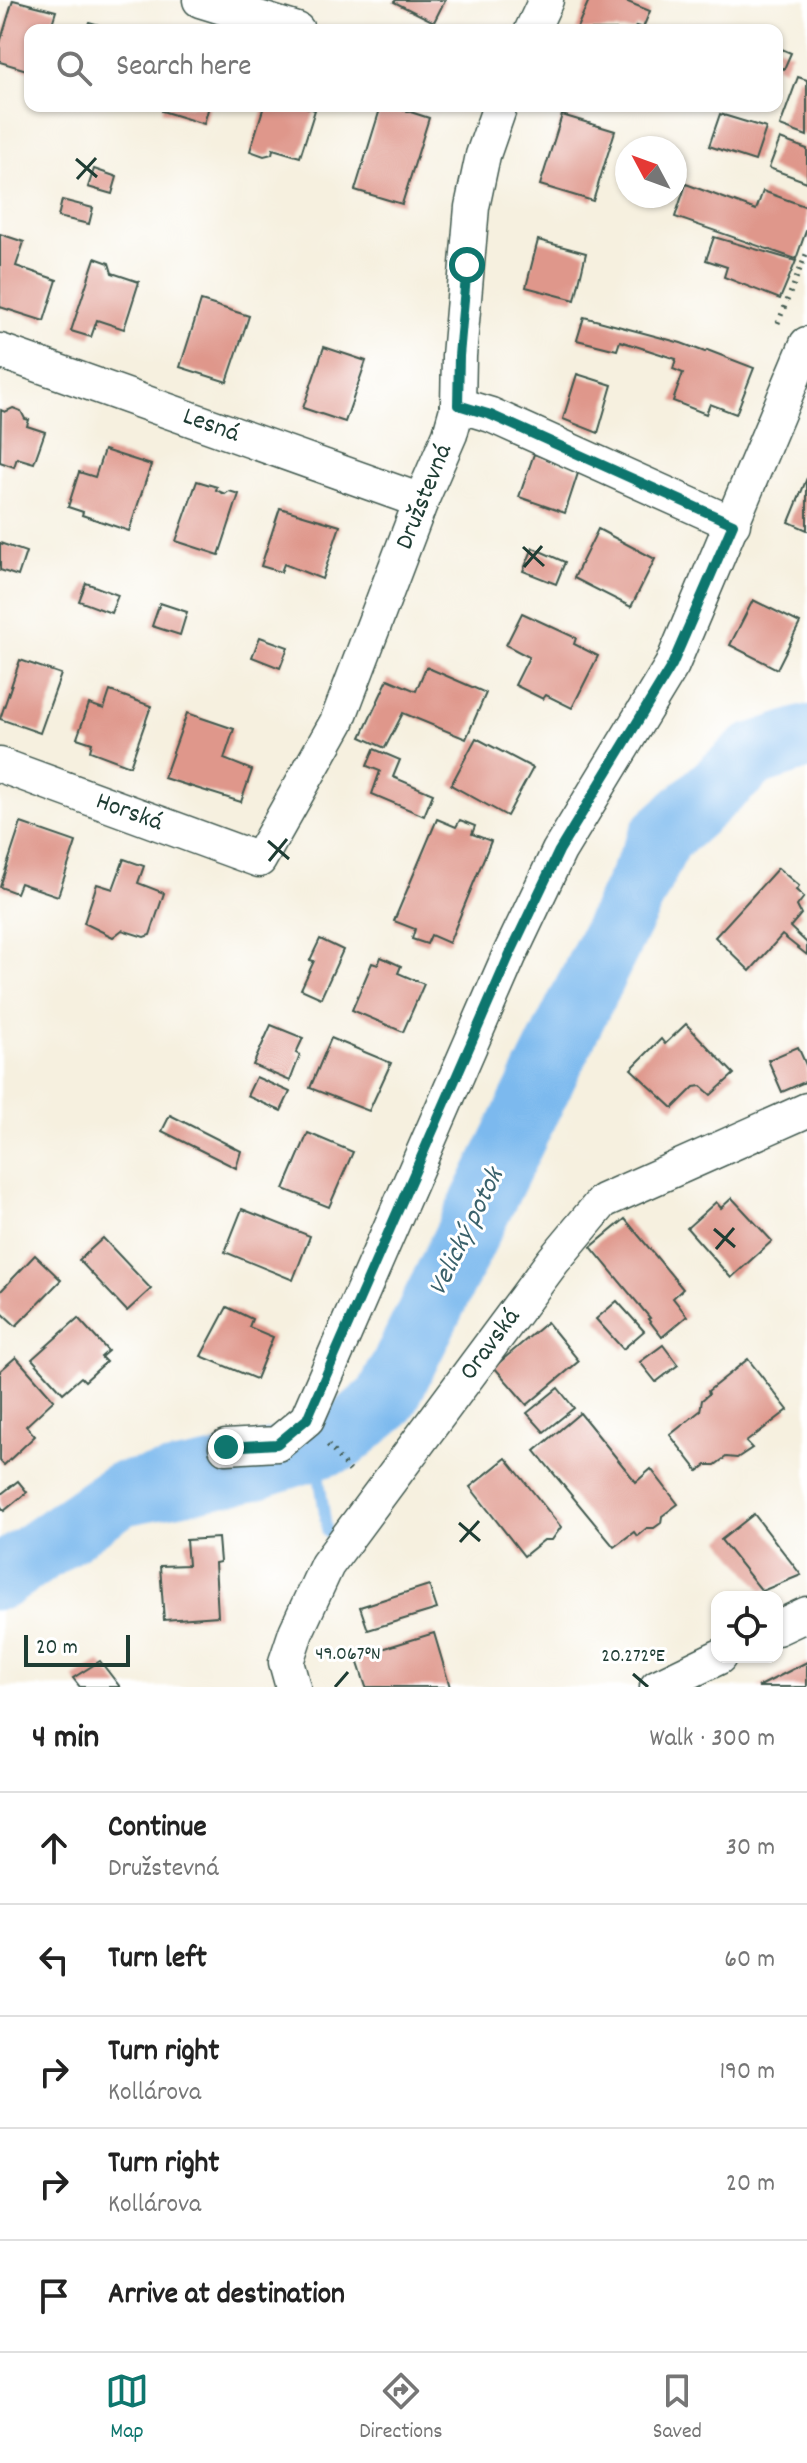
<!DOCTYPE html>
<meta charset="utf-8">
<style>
body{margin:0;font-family:Dekko,sans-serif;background:#f2f2f2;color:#222}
.controls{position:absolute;right:24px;bottom:24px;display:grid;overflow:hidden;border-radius:16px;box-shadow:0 2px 6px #0004}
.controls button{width:72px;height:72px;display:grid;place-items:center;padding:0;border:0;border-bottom:2px solid #e0e0e0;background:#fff;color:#222;font:40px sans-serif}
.compass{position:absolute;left:615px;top:136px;width:72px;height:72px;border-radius:50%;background:#fff;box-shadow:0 2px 6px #0004;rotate:311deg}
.scale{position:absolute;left:24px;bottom:20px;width:106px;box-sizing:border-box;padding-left:8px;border:4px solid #1f3d34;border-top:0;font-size:22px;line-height:28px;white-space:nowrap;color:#1f3d34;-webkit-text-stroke:6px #fff;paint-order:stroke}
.stop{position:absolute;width:24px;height:24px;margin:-18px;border:6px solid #0f766e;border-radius:50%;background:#fff}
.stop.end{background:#0f766e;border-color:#fff;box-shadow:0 2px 8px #0008}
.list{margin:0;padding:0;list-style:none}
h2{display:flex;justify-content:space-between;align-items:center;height:104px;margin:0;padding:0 32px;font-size:34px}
h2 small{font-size:26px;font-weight:400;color:#767676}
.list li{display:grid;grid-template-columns:52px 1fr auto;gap:24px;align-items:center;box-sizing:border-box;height:112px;padding:0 32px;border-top:2px solid #e0e0e0}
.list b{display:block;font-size:30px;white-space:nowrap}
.list p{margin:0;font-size:26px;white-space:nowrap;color:#767676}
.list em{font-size:26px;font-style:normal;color:#767676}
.icon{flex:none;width:44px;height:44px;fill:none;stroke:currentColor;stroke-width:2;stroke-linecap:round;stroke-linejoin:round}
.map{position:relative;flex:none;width:807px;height:1687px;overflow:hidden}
.search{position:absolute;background:#fff;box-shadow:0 2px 6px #0004;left:24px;right:24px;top:24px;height:88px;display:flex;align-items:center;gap:20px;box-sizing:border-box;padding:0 28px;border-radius:16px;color:#767676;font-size:30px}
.sheet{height:664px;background:#fff}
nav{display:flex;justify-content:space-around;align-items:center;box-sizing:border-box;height:112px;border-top:2px solid #e0e0e0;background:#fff;font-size:22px;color:#767676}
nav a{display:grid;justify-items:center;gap:4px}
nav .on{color:#0f766e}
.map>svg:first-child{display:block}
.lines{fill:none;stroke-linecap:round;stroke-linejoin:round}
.stream{stroke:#7bb9ee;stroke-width:11}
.river{stroke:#7bb9ee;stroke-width:64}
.building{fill:#df978b}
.street-casing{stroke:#3f584e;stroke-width:37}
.path{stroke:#3f584e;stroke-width:5;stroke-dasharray:2 6;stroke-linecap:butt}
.street{stroke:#fff;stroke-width:34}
.route{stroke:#0f766e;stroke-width:10}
.ticks{fill:none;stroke:#1f3d34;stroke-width:3}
.labels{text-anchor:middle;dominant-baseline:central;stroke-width:6;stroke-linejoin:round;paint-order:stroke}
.street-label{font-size:26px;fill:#1f3d34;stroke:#fff}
.water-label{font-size:28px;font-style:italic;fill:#3b626c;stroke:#fff}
.ticks-label{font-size:20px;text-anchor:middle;fill:#1f3d34;stroke:#fff;stroke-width:6;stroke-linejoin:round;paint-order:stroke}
</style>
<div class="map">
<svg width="807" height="1687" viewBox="0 0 807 1687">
<rect width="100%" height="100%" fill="#fff"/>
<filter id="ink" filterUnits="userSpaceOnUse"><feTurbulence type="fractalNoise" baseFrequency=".0125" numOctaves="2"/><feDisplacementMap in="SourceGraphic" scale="16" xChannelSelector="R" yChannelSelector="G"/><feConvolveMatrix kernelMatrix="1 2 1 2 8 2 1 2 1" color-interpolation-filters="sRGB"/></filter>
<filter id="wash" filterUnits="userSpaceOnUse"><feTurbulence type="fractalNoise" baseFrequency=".006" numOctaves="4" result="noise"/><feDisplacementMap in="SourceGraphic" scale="32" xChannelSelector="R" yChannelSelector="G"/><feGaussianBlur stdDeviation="1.8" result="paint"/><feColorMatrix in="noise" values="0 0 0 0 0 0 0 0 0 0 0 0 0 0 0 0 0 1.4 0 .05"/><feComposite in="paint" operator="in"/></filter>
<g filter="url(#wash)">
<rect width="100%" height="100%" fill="#f6f0df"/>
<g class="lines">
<!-- stream -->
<polyline class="stream" points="315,1448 327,1532"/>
<!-- river -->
<polyline class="river" points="0,1578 121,1494 250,1469 339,1440 386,1400 661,837 753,755 807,737"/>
</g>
<g id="blocks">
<!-- building -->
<g class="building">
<polygon points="13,0 56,11 50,30 30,30 30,71 0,62 0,43"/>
<polygon points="396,0 445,0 434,22 394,2"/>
<polygon points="589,0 623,0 650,11 643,28 636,26 634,30 576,30"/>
<polygon points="89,22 113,29 113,30 86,30"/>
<polygon points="777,47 791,53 784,69 777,66"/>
<polygon points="798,77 807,80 807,136 780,126"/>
<polygon points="163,106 209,106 204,124 162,111"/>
<polygon points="264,106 303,106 315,110 300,157 273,149 272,154 264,156 250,151"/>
<polygon points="381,106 392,106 429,118 402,204 355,190"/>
<polygon points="720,114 766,128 755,161 709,146"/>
<polygon points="562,115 615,131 593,201 540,185"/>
<polygon points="780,139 807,149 807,182 769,168"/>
<polygon points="94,169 117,177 112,194 88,187"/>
<polygon points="686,184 756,210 763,191 807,207 807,228 796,259 675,217"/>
<polygon points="62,200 93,208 89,224 58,217"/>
<polygon points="0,234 24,242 16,266 57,280 44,321 0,307"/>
<polygon points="714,237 796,261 780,299 724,277 727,267 706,260"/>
<polygon points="538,240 586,253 575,300 526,287"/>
<polygon points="95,258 109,263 112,273 139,282 124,329 97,320 91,337 71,331"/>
<polygon points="201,301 249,316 227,382 180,367"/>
<polygon points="584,317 681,343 705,352 707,350 754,368 736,414 710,404 706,414 673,401 683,373 673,369 676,359 620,341 617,350 577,340"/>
<polygon points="324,347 366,361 345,422 303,408"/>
<polygon points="577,374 612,385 598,433 563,419"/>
<polygon points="13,408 21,411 25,419 29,420 27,426 45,432 34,463 17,458 14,467 0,462 1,410 5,412"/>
<polygon points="104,450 151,465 129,531 82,515 83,512 68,507 79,472 95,477"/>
<polygon points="534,454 579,470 565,513 519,497"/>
<polygon points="807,478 807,530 789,522"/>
<polygon points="197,481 217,487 216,490 225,494 229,491 239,494 219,555 176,541"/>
<polygon points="280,508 340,526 322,579 284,564 281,572 261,566"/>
<polygon points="598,529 655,559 631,607 574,578"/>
<polygon points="0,543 26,552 18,576 0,570"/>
<polygon points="533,548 565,562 556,584 523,571"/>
<polygon points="86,583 118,595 111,613 79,601"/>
<polygon points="753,600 800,623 777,669 730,645"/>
<polygon points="160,603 187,612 180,635 152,626"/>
<polygon points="522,613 576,638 574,644 598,656 572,708 546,695 543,699 515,685 529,657 506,645"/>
<polygon points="260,637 288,647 280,668 252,657"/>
<polygon points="20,660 61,674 40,733 0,719"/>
<polygon points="426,667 486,693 466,739 403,713 385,748 361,737 388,679 416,691"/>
<polygon points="110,691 151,706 130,766 90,751 92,743 77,738 89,704 104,709"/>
<polygon points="187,713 234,729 224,759 252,770 241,802 164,778"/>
<polygon points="476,738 533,768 507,816 451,785"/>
<polygon points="374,749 400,760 393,777 433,794 424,816 372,794 380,771 367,766"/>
<polygon points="437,819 456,827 460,820 475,826 472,834 491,841 449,943 431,935 427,944 412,939 415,929 394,921"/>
<polygon points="21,823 76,842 58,896 20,883 16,893 0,887"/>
<polygon points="124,859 144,866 138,883 164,893 150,935 144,937 122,930 113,937 84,923 97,884 113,889"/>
<polygon points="778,868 799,886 796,890 804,897 797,906 801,914 790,927 807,943 807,955 782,935 750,971 715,937"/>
<polygon points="320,939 343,950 321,998 301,989 314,961 310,960"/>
<polygon points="381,957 401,966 398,973 424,984 403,1032 352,1010 372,963 378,965"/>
<polygon points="686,1024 734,1074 711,1095 701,1086 694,1087 673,1108 631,1069 661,1039 665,1044"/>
<polygon points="271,1025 303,1038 296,1053 300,1055 290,1081 253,1065"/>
<polygon points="331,1038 391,1063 369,1111 310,1088"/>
<polygon points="798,1047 807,1067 807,1081 782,1092 768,1060"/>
<polygon points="256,1077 290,1092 281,1111 247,1096"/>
<polygon points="170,1115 241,1151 236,1168 162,1131"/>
<polygon points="308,1133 353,1152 329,1207 284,1189"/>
<polygon points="732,1198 772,1241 731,1278 687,1228 716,1202 721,1208"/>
<polygon points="242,1209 310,1236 293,1280 225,1252"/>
<polygon points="625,1219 683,1289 673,1298 687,1316 662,1337 648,1319 650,1318 591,1247"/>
<polygon points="103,1238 151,1289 127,1311 79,1260"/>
<polygon points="35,1255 61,1280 16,1326 0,1311 0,1292"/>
<polygon points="617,1301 644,1331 623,1349 596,1319"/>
<polygon points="227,1307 252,1319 249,1327 273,1337 256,1379 201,1356"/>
<polygon points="78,1318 108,1351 101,1357 106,1362 85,1381 81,1377 63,1393 32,1359"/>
<polygon points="547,1322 579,1361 527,1405 494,1367"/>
<polygon points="663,1345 678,1365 656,1382 640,1362"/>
<polygon points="16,1357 54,1400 26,1426 35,1436 4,1465 0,1461 0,1371"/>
<polygon points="748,1359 788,1410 746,1442 752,1448 737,1458 726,1457 715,1465 706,1465 698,1471 670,1435 700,1411 702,1400 709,1394 708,1391"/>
<polygon points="558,1388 574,1408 544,1432 527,1413"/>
<polygon points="580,1413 636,1482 651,1469 678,1504 662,1516 661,1523 654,1528 647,1528 637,1536 634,1532 614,1547 535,1451"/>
<polygon points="506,1458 561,1527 552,1540 544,1540 524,1556 470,1487"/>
<polygon points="18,1481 27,1492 4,1511 0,1505 0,1495"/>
<polygon points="754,1514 801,1575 762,1591 721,1540"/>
<polygon points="218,1538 220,1562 215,1563 218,1616 164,1620 160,1566 188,1565 186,1540"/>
<polygon points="429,1585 437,1609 368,1630 360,1607"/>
<polygon points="434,1633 450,1687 366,1687 356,1657"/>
<polygon points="100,1661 120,1687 80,1687 73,1678"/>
<polygon points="807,1662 807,1687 758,1687"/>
</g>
</g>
</g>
<g filter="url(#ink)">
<use href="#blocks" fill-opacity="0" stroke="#3f584e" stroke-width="2"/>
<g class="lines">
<defs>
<g id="street">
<polyline points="200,0 297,30"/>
<polyline points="532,30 546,0"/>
<polyline points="0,351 421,501"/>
<polyline points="458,405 491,415 733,524"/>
<polyline points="0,765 259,860 337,722 421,501 450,434 458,405 459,356 472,207 483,155 500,106"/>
<polyline points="226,1447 277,1444 307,1419 509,956 559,851 672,665 807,344"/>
<polyline points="777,1628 807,1614"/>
<polyline points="293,1687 286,1662 296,1632 327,1565 553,1261 603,1201 807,1110"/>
<polyline points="657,1687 719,1657"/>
</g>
</defs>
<!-- street casing -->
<use href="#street" class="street-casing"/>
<!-- path -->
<g class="path">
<polyline points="778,323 807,252"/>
<polyline points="328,1445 352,1474"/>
</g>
<!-- street -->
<use href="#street" class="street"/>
</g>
</g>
<g class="lines" filter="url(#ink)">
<!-- route -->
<polyline class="route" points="226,1447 277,1444 307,1419 509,956 559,851 672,665 733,524 491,415 458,405 459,356 467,265"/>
</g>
<!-- ticks -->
<path class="ticks" d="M76 159 97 177M77 179 96 158M523 547 544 566M524 567 542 546M268 841 289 859M269 861 287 839M714 1229 735 1247M716 1249 734 1228M459 1523 480 1541M460 1542 479 1521M633 1674 648 1687M335 1687 348 1672"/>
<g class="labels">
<!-- street labels -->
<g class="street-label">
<text transform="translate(211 426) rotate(20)">Lesná</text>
<text transform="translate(425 497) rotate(-68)">Družstevná</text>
<text transform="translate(129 813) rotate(20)">Horská</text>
<text transform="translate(491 1345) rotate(-53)">Oravská</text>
</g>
<!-- water labels -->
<g class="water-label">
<text transform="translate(468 1233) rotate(-64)">Velický potok</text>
</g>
</g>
<g class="ticks-label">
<text x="348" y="1659">49.067°N</text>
<text x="633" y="1661">20.272°E</text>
</g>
</svg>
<div class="controls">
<button><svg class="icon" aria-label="locate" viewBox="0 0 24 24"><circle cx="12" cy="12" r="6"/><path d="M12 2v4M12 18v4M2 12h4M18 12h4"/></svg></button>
</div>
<svg class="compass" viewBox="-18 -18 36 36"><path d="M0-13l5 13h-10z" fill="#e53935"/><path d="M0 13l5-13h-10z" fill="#767676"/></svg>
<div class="scale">20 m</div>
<div class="stop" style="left:467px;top:265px"></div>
<div class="stop end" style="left:226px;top:1447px"></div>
<div class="search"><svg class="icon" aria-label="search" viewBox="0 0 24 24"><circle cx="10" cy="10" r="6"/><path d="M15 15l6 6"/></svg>Search here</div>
</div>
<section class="sheet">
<h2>4 min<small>Walk · 300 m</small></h2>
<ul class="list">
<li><svg class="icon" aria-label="ahead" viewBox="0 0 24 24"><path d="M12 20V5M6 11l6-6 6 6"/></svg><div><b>Continue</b><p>Družstevná</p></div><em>30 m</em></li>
<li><svg class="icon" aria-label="left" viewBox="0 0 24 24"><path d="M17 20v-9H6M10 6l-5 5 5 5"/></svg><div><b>Turn left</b></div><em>60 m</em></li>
<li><svg class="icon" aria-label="right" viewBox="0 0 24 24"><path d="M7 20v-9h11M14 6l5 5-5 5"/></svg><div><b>Turn right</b><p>Kollárova</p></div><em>190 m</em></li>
<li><svg class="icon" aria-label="right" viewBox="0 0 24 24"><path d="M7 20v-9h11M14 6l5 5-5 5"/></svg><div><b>Turn right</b><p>Kollárova</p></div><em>20 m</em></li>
<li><svg class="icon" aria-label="arrive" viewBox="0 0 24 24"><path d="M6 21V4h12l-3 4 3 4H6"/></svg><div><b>Arrive at destination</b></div></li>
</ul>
</section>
<nav>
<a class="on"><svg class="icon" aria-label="map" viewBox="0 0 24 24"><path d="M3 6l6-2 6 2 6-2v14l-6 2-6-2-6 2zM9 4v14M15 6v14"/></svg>Map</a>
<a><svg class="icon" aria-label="directions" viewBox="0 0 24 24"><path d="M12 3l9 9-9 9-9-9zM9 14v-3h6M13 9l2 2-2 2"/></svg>Directions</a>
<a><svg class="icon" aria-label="saved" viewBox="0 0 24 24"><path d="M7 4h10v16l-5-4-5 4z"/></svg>Saved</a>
</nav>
